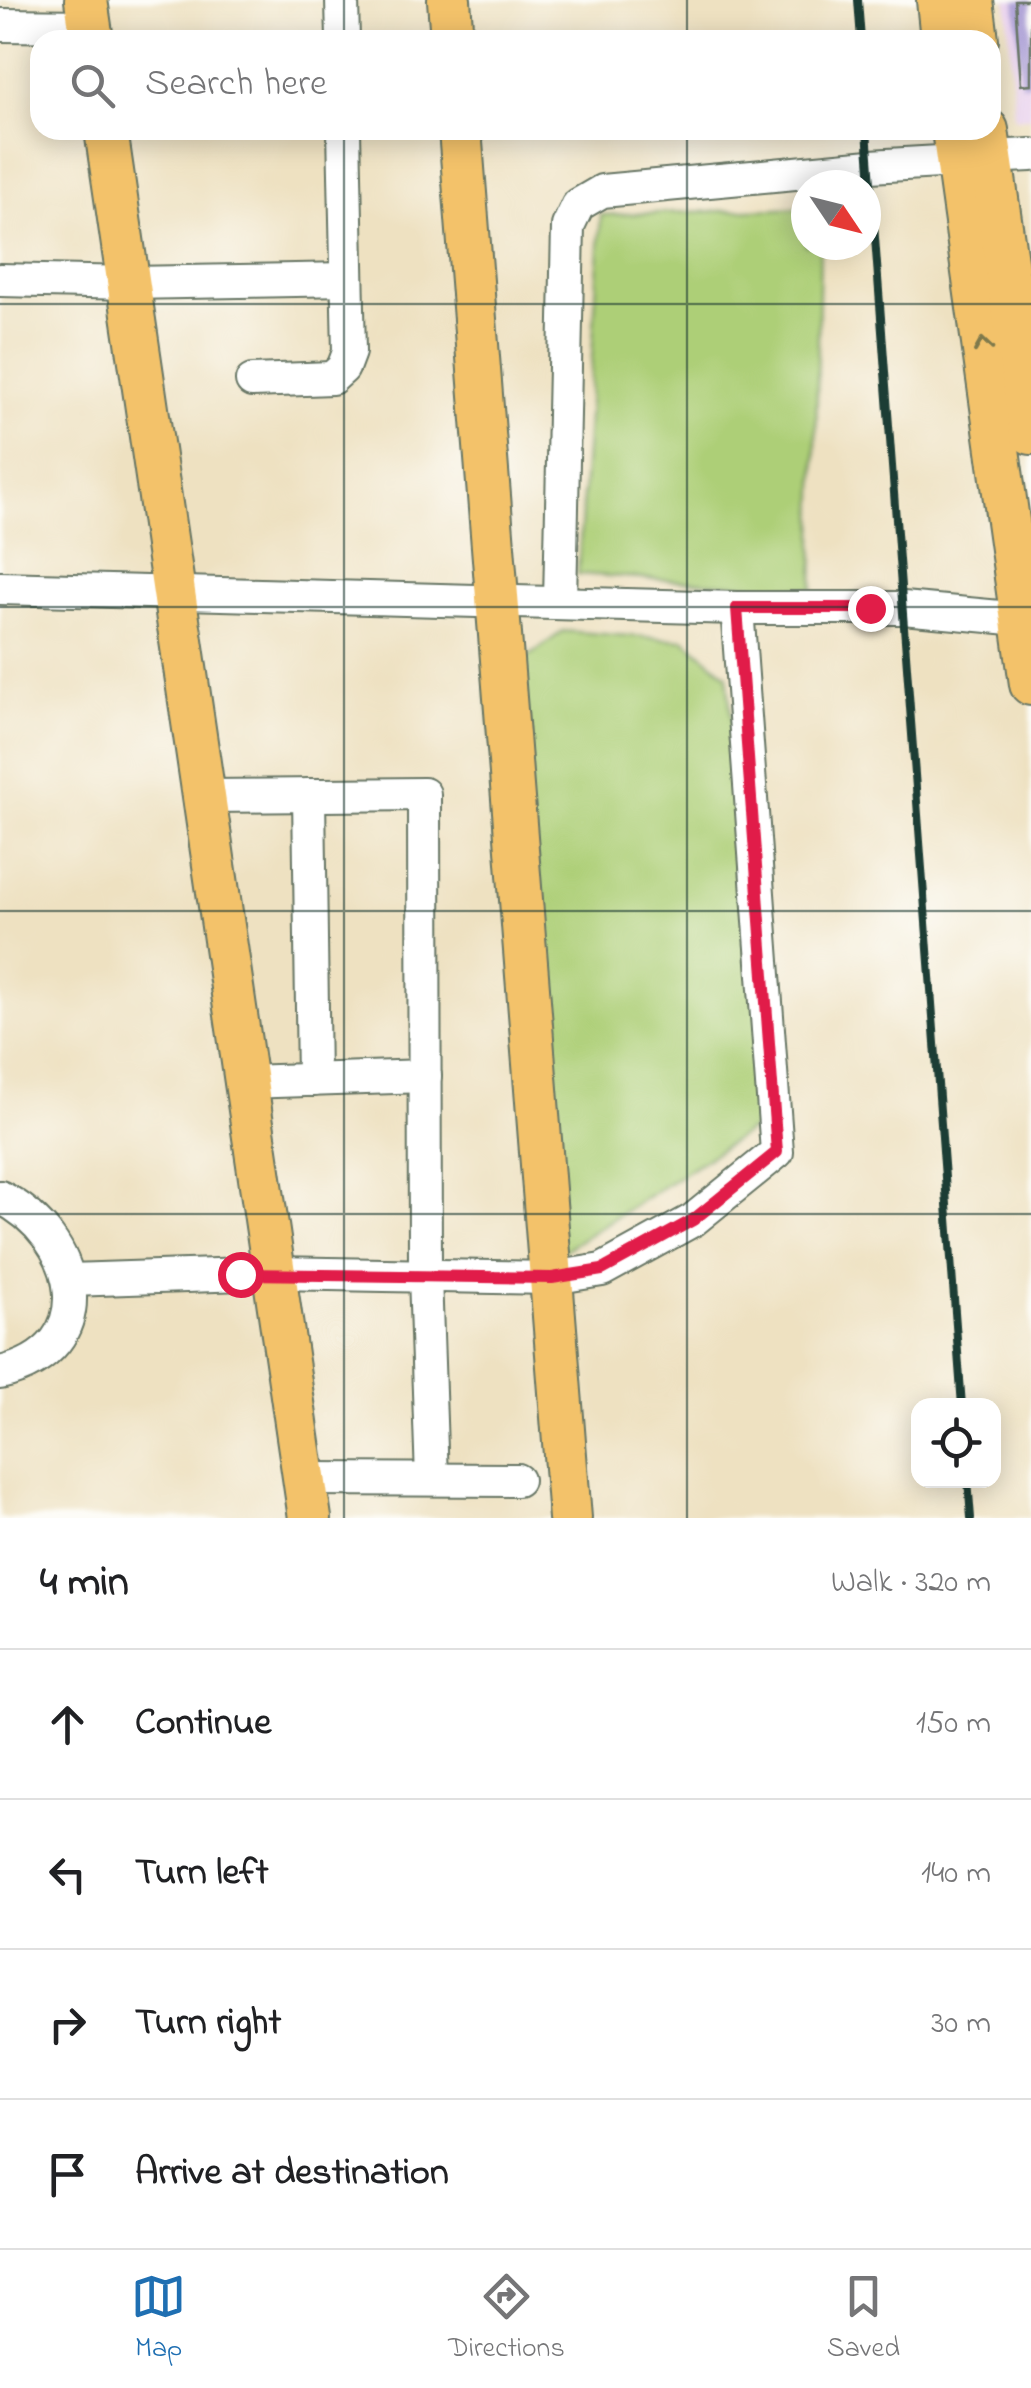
<!DOCTYPE html>
<meta charset="utf-8">
<style>
body{margin:0;font-family:"Indie Flower",sans-serif;background:#f6f6f6;color:#202124}
.controls{position:absolute;right:30px;bottom:30px;display:grid;overflow:hidden;border-radius:20px;box-shadow:0 5px 25px #0003}
.controls button{width:90px;height:90px;display:grid;place-items:center;padding:0;border:0;border-bottom:2px solid #e0e0e0;background:#fff;color:#202124;font:50px sans-serif}
.compass{position:absolute;left:791px;top:170px;width:90px;height:90px;border-radius:50%;background:#fff;box-shadow:0 5px 25px #0003;rotate:125deg}
.stop{position:absolute;width:30px;height:30px;margin:-22px;border:8px solid #e11d48;border-radius:50%;background:#fff}
.stop.end{background:#e11d48;border-color:#fff;box-shadow:0 2px 10px #0008}
.list{margin:0;padding:0;list-style:none}
h2{display:flex;justify-content:space-between;align-items:center;height:130px;margin:0;padding:0 40px;font-size:42px}
h2 small{font-size:32px;font-weight:400;color:#757577}
.list li{display:grid;grid-template-columns:65px 1fr auto;gap:30px;align-items:center;box-sizing:border-box;height:150px;padding:0 40px;border-top:2px solid #e0e0e0}
.list b{display:block;font-size:38px;white-space:nowrap}
.list em{font-size:32px;font-style:normal;color:#757577}
.icon{flex:none;width:55px;height:55px;fill:none;stroke:currentColor;stroke-width:2;stroke-linecap:round;stroke-linejoin:round}
.map{position:relative;flex:none;width:1031px;height:1518px;overflow:hidden}
.search{position:absolute;background:#fff;box-shadow:0 5px 25px #0003;left:30px;right:30px;top:30px;height:110px;display:flex;align-items:center;gap:25px;box-sizing:border-box;padding:0 35px;border-radius:30px;color:#757577;font-size:38px}
.sheet{height:730px;background:#fff}
nav{display:flex;justify-content:space-around;align-items:center;box-sizing:border-box;height:140px;border-top:2px solid #e0e0e0;background:#fff;font-size:28px;color:#757577}
nav a{display:grid;justify-items:center;gap:5px}
nav .on{color:#1f6fb2}
.map>svg:first-child{display:block}
.built{fill:#e9d2ee}
.green{fill:#adcf77;stroke:#668656;stroke-width:2.5}
.building{fill:#aa9ed5}
.lines{fill:none;stroke-linecap:round;stroke-linejoin:round}
.minor-casing{stroke:#677665;stroke-width:36}
.major-casing{stroke:#677665;stroke-width:46}
.minor{stroke:#fff;stroke-width:32}
.major{stroke:#f3c26a;stroke-width:42}
.rail{stroke:#1f3d34;stroke-width:8}
.oneway{stroke:#7e794c}
.route{stroke:#e11d48;stroke-width:12}
.grid{fill:none;stroke:#1f3d34;stroke-width:2.5;stroke-opacity:0.55}
</style>
<div class="map">
<svg width="1031" height="1518" viewBox="0 0 1031 1518">
<rect width="100%" height="100%" fill="#fdfcf7"/>
<filter id="ink" filterUnits="userSpaceOnUse"><feTurbulence type="fractalNoise" baseFrequency=".01" numOctaves="2"/><feDisplacementMap in="SourceGraphic" scale="20" xChannelSelector="R" yChannelSelector="G"/><feConvolveMatrix kernelMatrix="1 2 1 2 8 2 1 2 1" color-interpolation-filters="sRGB"/></filter>
<filter id="wash" filterUnits="userSpaceOnUse"><feTurbulence type="fractalNoise" baseFrequency=".0048" numOctaves="4" result="noise"/><feDisplacementMap in="SourceGraphic" scale="40" xChannelSelector="R" yChannelSelector="G"/><feGaussianBlur stdDeviation="2.25" result="paint"/><feColorMatrix in="noise" values="0 0 0 0 0 0 0 0 0 0 0 0 0 0 0 0 0 1.4 0 .05"/><feComposite in="paint" operator="in"/></filter>
<g filter="url(#wash)">
<rect width="100%" height="100%" fill="#eee1c1"/>
<!-- built -->
<polygon class="built" points="1007,0 1031,0 1031,117 1014,118"/>
<!-- green -->
<g class="green">
<polygon points="806,208 806,245 820,245 813,589 578,574 601,215"/>
<polygon points="563,631 685,640 727,675 772,1116 560,1253 486,688"/>
</g>
<g id="blocks">
<!-- building -->
<polygon class="building" points="1015,0 1031,0 1031,84 1021,85"/>
</g>
</g>
<g filter="url(#ink)">
<use href="#blocks" fill-opacity="0" stroke="#677665" stroke-width="2.5"/>
<g class="lines">
<defs>
<g id="minor">
<polyline points="342,0 343,40"/>
<polyline points="0,25 90,26"/>
<polyline points="990,157 1031,155"/>
<polyline points="0,280 130,283 347,279"/>
<polyline points="252,381 332,378 343,368 349,352 344,130"/>
<polyline points="0,588 737,608 903,608 1021,619"/>
<polyline points="560,601 568,226 578,205 602,191 870,166 957,161"/>
<polyline points="309,795 313,1080"/>
<polyline points="205,796 424,794 425,1276 432,1479"/>
<polyline points="246,1082 425,1076"/>
<path d="M0 1197C81 1237 105 1349 0 1373"/>
<polyline points="70,1280 274,1273 552,1278 602,1270 693,1220 777,1152 737,608"/>
<polyline points="304,1479 517,1480"/>
</g>
<g id="major">
<polyline points="86,0 92,40"/>
<polyline points="449,0 452,40"/>
<polyline points="938,0 942,40"/>
<polyline points="972,0 977,40"/>
<polyline points="106,130 310,1518"/>
<polyline points="460,130 570,1518"/>
<polyline points="953,130 1031,684"/>
<polyline points="987,130 1031,433"/>
</g>
</defs>
<!-- minor casing -->
<use href="#minor" class="minor-casing"/>
<!-- major casing -->
<use href="#major" class="major-casing"/>
<!-- minor -->
<use href="#minor" class="minor"/>
<!-- major -->
<use href="#major" class="major"/>
<!-- rail -->
<g class="rail">
<polyline points="858,0 861,40"/>
<polyline points="867,130 962,1406"/>
<polyline points="968,1480 971,1518"/>
</g>
</g>
<!-- one-way arrows -->
<defs><path id="oneway-chevron" d="M-2-3.5L2.5 0L-2 3.5" fill="none" stroke-width="1.6" stroke-linecap="round" stroke-linejoin="round" transform="scale(2.5)"/></defs>
<use class="oneway" href="#oneway-chevron" transform="translate(983 345) rotate(-98)"/>
</g>
<g class="lines" filter="url(#ink)">
<!-- route -->
<polyline class="route" points="240,1274 552,1278 602,1270 693,1220 777,1152 737,608 870,608"/>
</g>
<!-- grid -->
<path class="grid" d="M344 0V40M687 0V40M344 130V1518M687 130V1518M0 304H1031M0 607H1031M0 911H1031M0 1214H1031"/>
</svg>
<div class="controls">
<button><svg class="icon" aria-label="locate" viewBox="0 0 24 24"><circle cx="12" cy="12" r="6"/><path d="M12 2v4M12 18v4M2 12h4M18 12h4"/></svg></button>
</div>
<svg class="compass" viewBox="-18 -18 36 36"><path d="M0-13l5 13h-10z" fill="#e53935"/><path d="M0 13l5-13h-10z" fill="#757577"/></svg>
<div class="stop" style="left:240px;top:1274px"></div>
<div class="stop end" style="left:870px;top:608px"></div>
<div class="search"><svg class="icon" aria-label="search" viewBox="0 0 24 24"><circle cx="10" cy="10" r="6"/><path d="M15 15l6 6"/></svg>Search here</div>
</div>
<section class="sheet">
<h2>4 min<small>Walk · 320 m</small></h2>
<ul class="list">
<li><svg class="icon" aria-label="ahead" viewBox="0 0 24 24"><path d="M12 20V5M6 11l6-6 6 6"/></svg><div><b>Continue</b></div><em>150 m</em></li>
<li><svg class="icon" aria-label="left" viewBox="0 0 24 24"><path d="M17 20v-9H6M10 6l-5 5 5 5"/></svg><div><b>Turn left</b></div><em>140 m</em></li>
<li><svg class="icon" aria-label="right" viewBox="0 0 24 24"><path d="M7 20v-9h11M14 6l5 5-5 5"/></svg><div><b>Turn right</b></div><em>30 m</em></li>
<li><svg class="icon" aria-label="arrive" viewBox="0 0 24 24"><path d="M6 21V4h12l-3 4 3 4H6"/></svg><div><b>Arrive at destination</b></div></li>
</ul>
</section>
<nav>
<a class="on"><svg class="icon" aria-label="map" viewBox="0 0 24 24"><path d="M3 6l6-2 6 2 6-2v14l-6 2-6-2-6 2zM9 4v14M15 6v14"/></svg>Map</a>
<a><svg class="icon" aria-label="directions" viewBox="0 0 24 24"><path d="M12 3l9 9-9 9-9-9zM9 14v-3h6M13 9l2 2-2 2"/></svg>Directions</a>
<a><svg class="icon" aria-label="saved" viewBox="0 0 24 24"><path d="M7 4h10v16l-5-4-5 4z"/></svg>Saved</a>
</nav>
